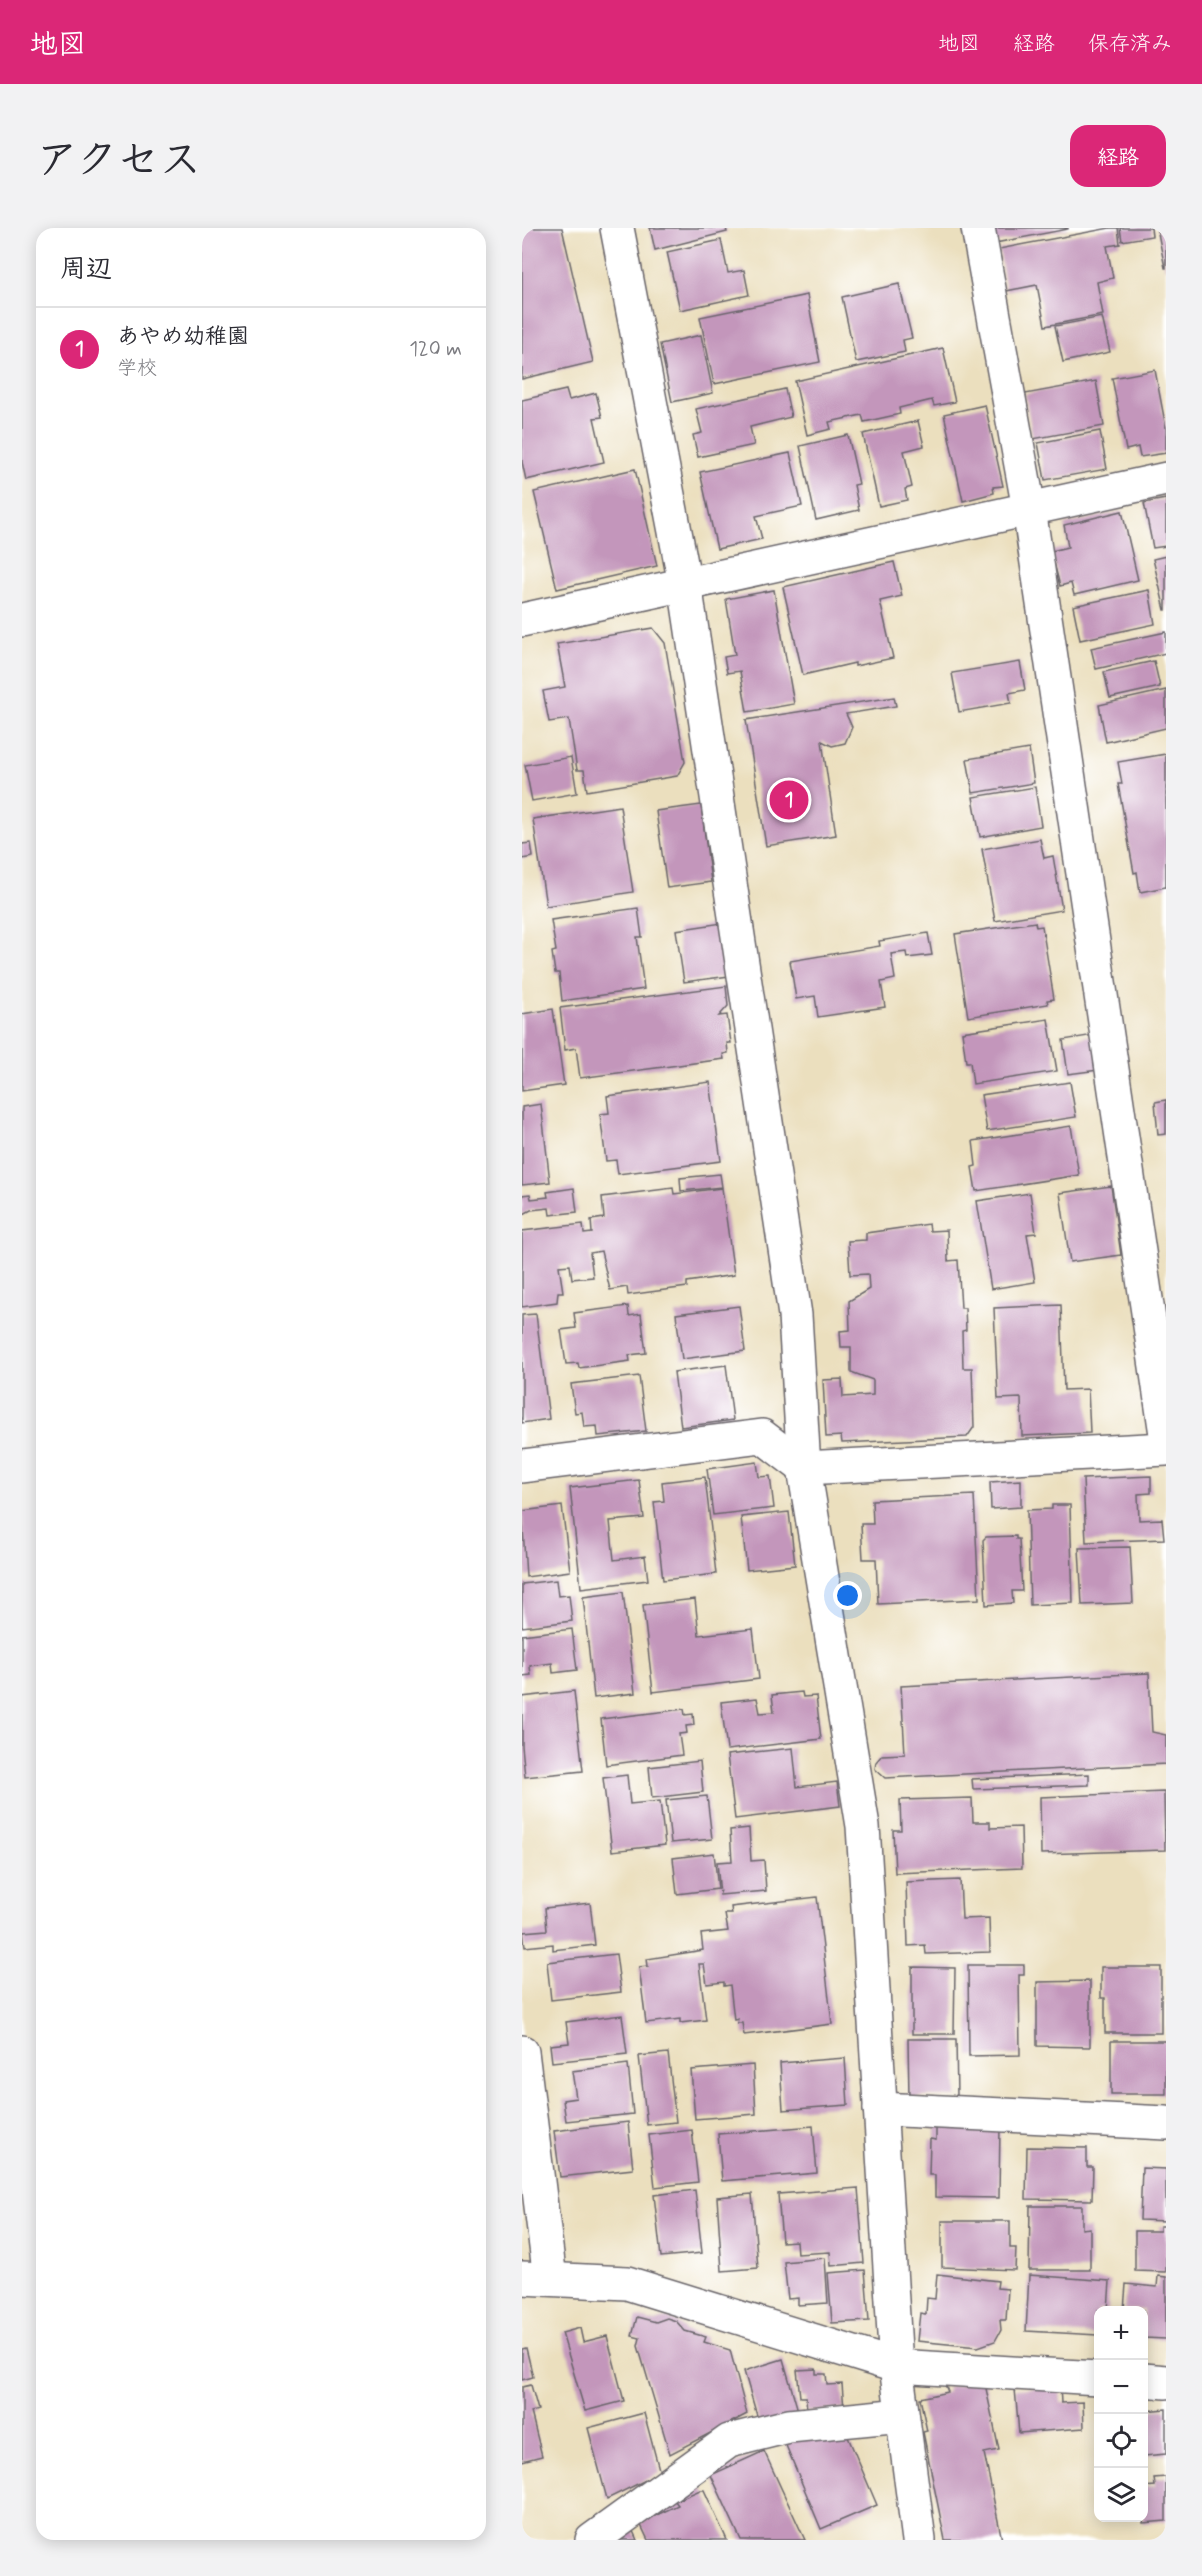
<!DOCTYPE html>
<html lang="ja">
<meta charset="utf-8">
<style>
body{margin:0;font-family:Mynerve,"Klee One",sans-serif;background:#f2f2f3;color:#2b2b33}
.controls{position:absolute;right:18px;bottom:18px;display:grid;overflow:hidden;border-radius:12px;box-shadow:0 3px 15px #0003}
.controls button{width:54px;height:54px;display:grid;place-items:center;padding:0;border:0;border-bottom:2px solid #e1e1e2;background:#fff;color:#2b2b33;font:30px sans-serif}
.you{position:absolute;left:326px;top:1368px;width:21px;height:21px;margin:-15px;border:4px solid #fff;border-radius:50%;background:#1a73e8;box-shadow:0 0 0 9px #1a73e833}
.badge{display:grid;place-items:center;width:39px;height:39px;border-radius:50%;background:#db2777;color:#fff;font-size:20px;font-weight:700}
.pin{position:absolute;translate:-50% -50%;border:3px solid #fff;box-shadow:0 2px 6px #0006}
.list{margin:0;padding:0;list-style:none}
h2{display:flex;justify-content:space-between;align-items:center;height:78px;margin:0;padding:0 24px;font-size:26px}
h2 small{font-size:20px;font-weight:400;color:#7c7c81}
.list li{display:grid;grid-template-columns:39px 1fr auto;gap:18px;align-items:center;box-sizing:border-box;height:84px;padding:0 24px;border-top:2px solid #e1e1e2}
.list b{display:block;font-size:22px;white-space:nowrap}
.list p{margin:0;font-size:20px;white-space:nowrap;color:#7c7c81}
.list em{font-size:20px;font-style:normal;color:#7c7c81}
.icon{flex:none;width:33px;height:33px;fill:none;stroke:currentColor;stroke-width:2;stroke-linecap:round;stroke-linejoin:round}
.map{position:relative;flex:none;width:644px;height:2312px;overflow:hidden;border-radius:18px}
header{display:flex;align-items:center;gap:36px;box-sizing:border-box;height:84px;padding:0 30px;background:#db2777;color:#fff}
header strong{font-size:28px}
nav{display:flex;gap:33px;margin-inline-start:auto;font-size:21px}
.intro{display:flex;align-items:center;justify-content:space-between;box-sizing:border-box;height:144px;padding:0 36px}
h1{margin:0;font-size:42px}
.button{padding:15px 27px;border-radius:18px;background:#db2777;color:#fff;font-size:21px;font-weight:700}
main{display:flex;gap:36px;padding:0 36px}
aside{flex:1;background:#fff;border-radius:18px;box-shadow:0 3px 15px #0003}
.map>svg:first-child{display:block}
.building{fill:#c396bb}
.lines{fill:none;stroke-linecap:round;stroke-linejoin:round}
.minor-casing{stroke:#686469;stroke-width:36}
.minor{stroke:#fff;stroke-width:33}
</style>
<header>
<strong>地図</strong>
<nav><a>地図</a><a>経路</a><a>保存済み</a></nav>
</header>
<div class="intro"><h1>アクセス</h1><a class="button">経路</a></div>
<main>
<aside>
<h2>周辺<small></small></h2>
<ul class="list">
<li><span class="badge">1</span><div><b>あやめ幼稚園</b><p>学校</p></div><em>120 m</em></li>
</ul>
</aside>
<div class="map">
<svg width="644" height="2312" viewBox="0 0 644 2312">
<rect width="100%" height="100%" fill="#fff"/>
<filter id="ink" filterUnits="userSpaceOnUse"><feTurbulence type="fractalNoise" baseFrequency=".0167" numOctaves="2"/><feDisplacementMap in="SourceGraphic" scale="12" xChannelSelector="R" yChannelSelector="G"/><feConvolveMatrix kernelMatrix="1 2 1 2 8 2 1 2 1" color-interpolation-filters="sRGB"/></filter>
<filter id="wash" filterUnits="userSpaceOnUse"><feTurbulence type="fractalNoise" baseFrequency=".008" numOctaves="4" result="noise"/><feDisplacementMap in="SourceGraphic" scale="24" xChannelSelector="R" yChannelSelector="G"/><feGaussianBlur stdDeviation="1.35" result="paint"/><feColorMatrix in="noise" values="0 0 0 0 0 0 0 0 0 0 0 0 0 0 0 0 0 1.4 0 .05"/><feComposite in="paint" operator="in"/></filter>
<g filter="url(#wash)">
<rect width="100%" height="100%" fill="#ebdfbe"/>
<g id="blocks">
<!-- building -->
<g class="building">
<polygon points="0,0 40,0 71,134 0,151"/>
<polygon points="128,0 204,0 205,4 133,22"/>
<polygon points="470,0 546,0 546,1 473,15"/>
<polygon points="588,0 596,0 598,16 585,18 591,50 575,54 581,87 523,98 515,57 484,63 477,21"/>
<polygon points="598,0 629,0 630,8 600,13"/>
<polygon points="635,0 644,0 644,40 643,40"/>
<polygon points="199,12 206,45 222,42 227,67 158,82 145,24"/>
<polygon points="377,56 390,110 381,112 383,124 334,134 320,69"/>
<polygon points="285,67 298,134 192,156 178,89"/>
<polygon points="580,89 588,124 541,134 533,98"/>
<polygon points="179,107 191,165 150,174 138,116"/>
<polygon points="421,120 433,174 412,178 410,172 377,180 378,186 342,194 340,187 307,194 309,201 285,207 273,153"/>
<polygon points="633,142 644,200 644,225 618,229 616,219 604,222 590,150"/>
<polygon points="574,153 582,198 511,211 503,166"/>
<polygon points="263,161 269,189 228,199 232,217 176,229 171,207 180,205 174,181"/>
<polygon points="44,162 47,172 74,165 80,189 72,190 82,234 4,252 0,234 0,172"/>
<polygon points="463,177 481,258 471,259 472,265 441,273 422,186"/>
<polygon points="396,193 402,218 382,223 390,259 383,261 385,272 357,278 341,206"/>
<polygon points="578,203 585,241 523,252 516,215"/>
<polygon points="326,207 337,256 332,257 337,282 294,292 278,218"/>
<polygon points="268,225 280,278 234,288 240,311 195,321 178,244"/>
<polygon points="113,241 135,338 35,361 12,264"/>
<polygon points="644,271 644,318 631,320 622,275"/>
<polygon points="600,283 616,352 552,367 549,355 538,358 529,323 546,319 542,297"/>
<polygon points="644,328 644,382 643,382 631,331"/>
<polygon points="372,334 380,368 358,373 371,430 333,438 333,435 281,447 261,359"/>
<polygon points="252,362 272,476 225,484 218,443 205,445 202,429 213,427 204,371"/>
<polygon points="627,362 633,396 558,412 551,378"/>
<polygon points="131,400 143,415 163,534 155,548 65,563 62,542 55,542 47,491 27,494 21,463 43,459 35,416"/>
<polygon points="644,404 644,425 574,441 569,420"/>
<polygon points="632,433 638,459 588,470 582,444"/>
<polygon points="498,434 503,462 487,465 489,475 437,484 430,445"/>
<polygon points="644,462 644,500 584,514 577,477"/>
<polygon points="372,469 374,478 324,486 330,499 323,515 310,518 300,513 314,607 244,618 224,492"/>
<polygon points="507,521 512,555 451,565 445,531"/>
<polygon points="644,526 644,659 618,664 615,644 612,645 596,556 600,556 596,534"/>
<polygon points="49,529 55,565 10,573 3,537"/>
<polygon points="513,559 519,598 458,609 451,569"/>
<polygon points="179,577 189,654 145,660 134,583"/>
<polygon points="98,578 111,664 24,678 11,591"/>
<polygon points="518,611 522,630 531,628 540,682 473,693 460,621"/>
<polygon points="9,615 11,629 0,631 0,616"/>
<polygon points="116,680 120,709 115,709 122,761 40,773 37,745 33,745 30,724 34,723 29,692"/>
<polygon points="513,694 514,699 520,698 532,771 525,772 526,776 446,789 433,706"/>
<polygon points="200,695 207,748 162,754 154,702"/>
<polygon points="406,705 410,727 385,730 384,724 369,726 373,751 359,754 363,779 296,789 293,768 274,771 268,733 358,718 357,713"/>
<polygon points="204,758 206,778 197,788 205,787 209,815 205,815 206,825 201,826 202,831 58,850 54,820 43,822 38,780"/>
<polygon points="31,781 42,857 0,863 0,786"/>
<polygon points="526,791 535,843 451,856 448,834 444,834 440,804"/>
<polygon points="578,806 584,841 546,846 541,812"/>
<polygon points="188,854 199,933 96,946 94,932 84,933 78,886 87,885 85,868"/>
<polygon points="548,854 554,889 465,903 459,867"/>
<polygon points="644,872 644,906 636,907 633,874"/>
<polygon points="19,876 28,954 0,957 0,879"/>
<polygon points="549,898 557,947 454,963 450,939 454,938 451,913"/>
<polygon points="198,946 200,959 159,963 158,950"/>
<polygon points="589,958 599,1027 548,1034 538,965"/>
<polygon points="52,960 55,984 28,987 27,980 9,982 0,987 0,967 8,966 9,971 26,969 25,964"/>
<polygon points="151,960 152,966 200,960 212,1047 165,1054 165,1059 106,1067 105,1059 88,1062 79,1023 68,1025 71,1049 50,1051 48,1037 37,1038 41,1064 36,1064 35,1074 0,1079 0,1003 61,996 62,1006 70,1005 69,992 82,990 80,969"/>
<polygon points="508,965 514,1005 505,1006 513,1054 469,1061 455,973"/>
<polygon points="407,996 408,1003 425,1002 426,1033 436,1032 439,1080 443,1080 444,1102 440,1103 441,1140 450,1140 452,1199 445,1209 320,1215 319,1208 304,1209 301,1152 320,1151 321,1169 351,1167 351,1152 329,1144 329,1119 319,1119 318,1103 328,1102 327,1073 347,1061 346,1046 328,1047 326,1013 344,1012 344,1005"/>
<polygon points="539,1077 542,1162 566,1161 568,1205 500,1208 499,1170 476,1171 472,1080"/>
<polygon points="106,1078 107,1088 119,1086 124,1125 107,1127 108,1133 57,1140 56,1135 44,1136 39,1102 54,1100 52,1085"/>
<polygon points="217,1078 223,1123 160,1131 154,1086"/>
<polygon points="14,1086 27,1191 0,1195 0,1087"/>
<polygon points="204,1137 211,1192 159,1199 152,1144"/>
<polygon points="117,1148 124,1203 76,1208 75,1198 62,1199 60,1184 53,1185 49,1156"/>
<polygon points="235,1234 237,1249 248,1248 252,1280 191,1287 185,1241"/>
<polygon points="629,1248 629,1265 616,1266 617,1292 640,1291 642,1311 564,1314 561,1251"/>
<polygon points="183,1249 194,1346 141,1352 132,1274 142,1273 140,1254"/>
<polygon points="117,1252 122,1290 88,1293 92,1332 123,1328 126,1352 59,1360 48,1260"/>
<polygon points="499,1252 499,1279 469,1281 468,1254"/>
<polygon points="452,1267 457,1371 356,1376 354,1331 341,1331 339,1296 351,1296 350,1272"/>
<polygon points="530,1277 548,1277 551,1375 508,1377 505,1282 530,1281"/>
<polygon points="40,1278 48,1343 4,1349 0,1283"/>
<polygon points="267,1284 273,1337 225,1342 219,1289"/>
<polygon points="494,1308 494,1311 497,1311 500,1363 490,1363 491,1375 464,1377 461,1312 464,1309"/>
<polygon points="608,1319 611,1375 560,1377 557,1320"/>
<polygon points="34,1352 36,1368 47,1367 50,1393 0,1399 0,1356"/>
<polygon points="101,1364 113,1465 72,1470 61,1369"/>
<polygon points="173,1371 177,1407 231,1401 237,1451 131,1464 121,1377"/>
<polygon points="50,1401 55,1442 31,1445 30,1435 8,1438 9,1447 0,1448 0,1407"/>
<polygon points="627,1445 630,1504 644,1507 644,1536 363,1550 353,1541 354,1534 360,1527 383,1526 379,1458"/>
<polygon points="52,1463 61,1543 3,1549 0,1518 0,1469"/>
<polygon points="280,1464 281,1469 294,1468 299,1511 205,1522 199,1474 235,1470 238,1485 252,1484 250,1467"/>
<polygon points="162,1481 163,1487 171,1486 172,1497 164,1498 165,1505 157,1506 160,1527 84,1537 79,1491"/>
<polygon points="271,1520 275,1559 315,1554 318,1578 213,1591 205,1527"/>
<polygon points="178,1533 181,1564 130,1570 127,1539"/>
<polygon points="567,1546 567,1557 451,1561 450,1551"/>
<polygon points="105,1547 108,1576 138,1573 143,1617 90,1623 81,1550"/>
<polygon points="642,1564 643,1622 519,1626 518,1569"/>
<polygon points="185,1568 190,1611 149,1615 144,1572"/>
<polygon points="450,1570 451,1594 468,1594 468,1600 499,1599 500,1640 373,1645 371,1602 379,1602 378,1572"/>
<polygon points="227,1600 229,1633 242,1632 244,1663 198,1667 195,1634 210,1633 208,1602"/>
<polygon points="192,1625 196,1661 155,1666 151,1630"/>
<polygon points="438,1652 440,1691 467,1690 468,1724 404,1726 403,1717 386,1718 384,1654"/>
<polygon points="295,1669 310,1796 222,1807 220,1795 215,1795 216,1791 212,1792 208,1757 202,1758 202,1754 185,1756 182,1736 177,1736 184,1792 158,1795 158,1791 124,1795 117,1739 126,1738 125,1731 181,1722 179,1706 206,1703 203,1686 210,1686 209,1679"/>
<polygon points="68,1675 73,1717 31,1722 31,1716 3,1719 1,1704 25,1702 23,1680"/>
<polygon points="94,1726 99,1764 29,1772 25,1734"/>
<polygon points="446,1737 502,1737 502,1747 497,1747 498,1827 447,1828"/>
<polygon points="390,1739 433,1740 432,1806 390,1806"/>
<polygon points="579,1739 639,1739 639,1805 583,1805 583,1770 579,1770"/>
<polygon points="568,1753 568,1819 515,1818 515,1754"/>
<polygon points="100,1787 105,1826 30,1834 28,1817 47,1815 44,1794"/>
<polygon points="386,1811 434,1811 435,1869 387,1869"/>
<rect x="589" y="1813" width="55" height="53"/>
<polygon points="146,1825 154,1894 125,1897 117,1828"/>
<polygon points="323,1830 326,1877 261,1882 258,1835"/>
<polygon points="106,1836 111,1886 44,1893 41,1872 54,1870 50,1843"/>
<polygon points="231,1837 234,1886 173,1891 169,1842"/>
<polygon points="106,1894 111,1941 38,1949 32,1903"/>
<polygon points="414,1894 478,1896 477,1970 413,1969 413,1947 407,1947 408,1911 414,1912"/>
<polygon points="291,1898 295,1945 200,1953 196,1906"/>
<polygon points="170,1902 176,1954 133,1959 127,1907"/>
<polygon points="505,1919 565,1920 565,1939 571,1939 570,1972 504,1971"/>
<polygon points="620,1940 644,1941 644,1993 618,1992"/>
<polygon points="336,1960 342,2035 309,2038 308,2024 275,2026 274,2013 260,2014 256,1966"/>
<polygon points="173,1962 180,2025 139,2029 132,1967"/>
<polygon points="230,1966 236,2040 200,2043 195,1969"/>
<polygon points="508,1978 560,1978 560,2001 568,2000 568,2042 507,2042"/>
<polygon points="420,1993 488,1993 488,2020 494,2020 493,2042 420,2039"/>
<polygon points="638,1998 644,1998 644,2044 613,2043 613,2003 638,2003"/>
<polygon points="303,2030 306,2075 276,2077 276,2070 266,2071 262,2034"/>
<polygon points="343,2042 347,2093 310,2095 306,2045"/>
<polygon points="415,2046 476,2053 475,2060 486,2061 484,2092 478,2092 479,2102 473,2113 456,2119 395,2113 398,2085 404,2086 405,2070 413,2071"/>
<polygon points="507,2047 588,2053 586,2082 576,2082 576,2107 504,2103"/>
<polygon points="636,2048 644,2049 644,2111 622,2110 622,2082 602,2082 604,2056 635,2059"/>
<polygon points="115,2089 134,2094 145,2090 154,2093 163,2103 184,2109 182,2114 208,2122 225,2186 148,2226 116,2118 118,2110 110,2108"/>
<polygon points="58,2100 61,2114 85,2108 102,2173 63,2183 40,2105"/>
<polygon points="4,2120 11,2149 0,2152 0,2121"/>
<polygon points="261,2131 277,2186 238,2198 222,2143"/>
<polygon points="294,2141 294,2146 304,2146 305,2157 320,2156 322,2181 285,2184 284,2169 278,2169 275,2142"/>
<polygon points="462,2151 477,2222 462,2225 480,2312 423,2312 401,2204 405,2203 398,2170 426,2164 424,2159"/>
<polygon points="9,2157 16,2182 9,2184 20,2228 0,2233 0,2159"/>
<polygon points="538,2158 539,2175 561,2174 562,2200 497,2205 493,2161"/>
<polygon points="644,2181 644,2226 622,2228 622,2183"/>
<polygon points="122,2185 138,2245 85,2271 66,2200"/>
<polygon points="326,2209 355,2277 299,2301 263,2215 275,2211"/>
<polygon points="242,2223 283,2312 219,2312 189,2247"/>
<polygon points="644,2249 644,2293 621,2295 622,2259 633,2258 632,2250"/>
<polygon points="178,2262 182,2262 205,2312 126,2312 118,2295 156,2277 153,2273"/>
<polygon points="110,2301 115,2312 86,2312"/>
</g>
</g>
</g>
<g filter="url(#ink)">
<use href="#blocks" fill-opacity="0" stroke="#686469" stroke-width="1.5"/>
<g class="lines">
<defs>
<g id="minor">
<polyline points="95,0 163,356 273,1087 282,1240 341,1598 374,2138 397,2312"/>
<polyline points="456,0 507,281 644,1206"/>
<polyline points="0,392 644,251"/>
<polyline points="0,1238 240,1208 282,1240 644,1221"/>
<polyline points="0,1824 28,2051"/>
<polyline points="358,1881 644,1895"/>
<polyline points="0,2050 105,2055 374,2138 576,2150"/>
<polyline points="622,2152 644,2154"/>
<polyline points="70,2312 207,2213 267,2198 380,2187"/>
</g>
</defs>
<!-- minor casing -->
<use href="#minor" class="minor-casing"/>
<!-- minor -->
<use href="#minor" class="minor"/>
</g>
</g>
</svg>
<div class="controls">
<button>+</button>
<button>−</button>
<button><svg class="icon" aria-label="locate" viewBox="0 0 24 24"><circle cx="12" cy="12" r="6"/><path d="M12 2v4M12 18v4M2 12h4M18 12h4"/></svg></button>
<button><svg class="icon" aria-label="layers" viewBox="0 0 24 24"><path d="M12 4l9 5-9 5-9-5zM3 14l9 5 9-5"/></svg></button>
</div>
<div class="you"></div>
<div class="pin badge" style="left:267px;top:572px">1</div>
</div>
</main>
